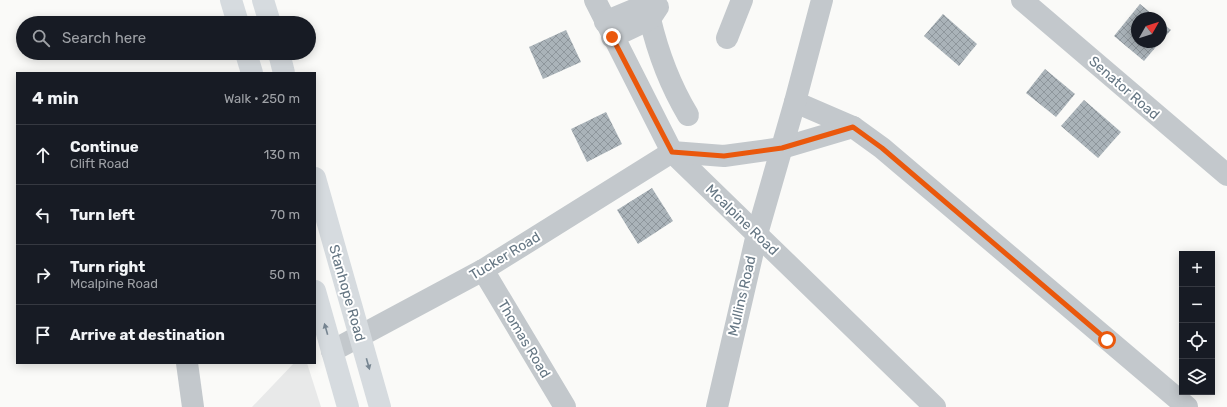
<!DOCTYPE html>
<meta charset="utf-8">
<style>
body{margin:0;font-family:Rubik,sans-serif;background:#20242c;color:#f1f3f6}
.controls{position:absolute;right:12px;bottom:12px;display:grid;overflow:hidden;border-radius:0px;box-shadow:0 2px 10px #0003}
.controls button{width:36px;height:36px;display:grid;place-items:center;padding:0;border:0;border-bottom:1px solid #363941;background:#171b24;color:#f1f3f6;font:20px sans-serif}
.compass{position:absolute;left:1131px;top:12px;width:36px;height:36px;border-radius:50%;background:#171b24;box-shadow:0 2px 10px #0003;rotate:51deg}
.stop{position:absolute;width:12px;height:12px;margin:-9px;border:3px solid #ea580c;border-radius:50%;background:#fff}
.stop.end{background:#ea580c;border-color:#fff;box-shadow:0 1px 4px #0008}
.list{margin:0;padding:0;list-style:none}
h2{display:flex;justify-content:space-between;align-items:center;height:52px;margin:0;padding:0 16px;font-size:17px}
h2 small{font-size:13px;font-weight:400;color:#9ea1a6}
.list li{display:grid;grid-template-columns:26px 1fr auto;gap:12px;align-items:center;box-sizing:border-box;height:60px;padding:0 16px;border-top:1px solid #363941}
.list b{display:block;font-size:15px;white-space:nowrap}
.list p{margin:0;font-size:13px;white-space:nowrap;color:#9ea1a6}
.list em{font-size:13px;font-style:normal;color:#9ea1a6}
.icon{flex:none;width:22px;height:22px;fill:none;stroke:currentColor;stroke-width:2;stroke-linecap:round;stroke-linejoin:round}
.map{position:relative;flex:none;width:1227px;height:407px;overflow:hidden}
.search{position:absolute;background:#171b24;box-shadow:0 2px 10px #0003;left:16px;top:16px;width:300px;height:44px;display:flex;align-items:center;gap:10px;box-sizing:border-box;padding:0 14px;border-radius:22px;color:#9ea1a6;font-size:15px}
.panel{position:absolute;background:#171b24;box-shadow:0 2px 10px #0003;left:16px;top:72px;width:300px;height:292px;border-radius:0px}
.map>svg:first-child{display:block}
.built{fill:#e8e9e9}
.building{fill:url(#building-cross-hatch)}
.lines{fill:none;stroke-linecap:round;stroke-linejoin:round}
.minor{stroke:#c3c8cc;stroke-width:22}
.major{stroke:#d6dbdf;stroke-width:22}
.oneway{fill:#768591}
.route{stroke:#ea580c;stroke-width:5}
.labels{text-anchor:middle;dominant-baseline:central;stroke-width:4;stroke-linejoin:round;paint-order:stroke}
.street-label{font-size:14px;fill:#657683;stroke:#fff}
</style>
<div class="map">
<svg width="1227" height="407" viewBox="0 0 1227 407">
<defs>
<pattern id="building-cross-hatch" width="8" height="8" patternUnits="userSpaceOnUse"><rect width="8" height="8" fill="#aab3b9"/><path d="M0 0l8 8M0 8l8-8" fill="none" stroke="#8e969c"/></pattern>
</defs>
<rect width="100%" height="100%" fill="#fafaf8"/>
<!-- built -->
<polygon class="built" points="294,363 307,363 321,407 252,407"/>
<!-- building -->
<g class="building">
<polygon points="1140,4 1157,18 1137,18 1137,42 1160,42 1144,61 1114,36"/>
<polygon points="943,14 977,44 959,66 924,36"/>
<polygon points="1161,22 1171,30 1161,41"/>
<polygon points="566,30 581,62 543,79 529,47"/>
<polygon points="1045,69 1075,94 1056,117 1026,93"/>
<polygon points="1084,100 1121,132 1098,158 1061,126"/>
<polygon points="606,112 622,144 587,162 571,129"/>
<polygon points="652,188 673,221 638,244 617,210"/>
</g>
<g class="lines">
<!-- minor -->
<g class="minor">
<polyline points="595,0 672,152 935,407"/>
<polyline points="1022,0 1227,175"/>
<path d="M650 19C658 53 670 85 688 115"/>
<polyline points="605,22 643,6 658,7 650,19 612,37"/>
<polyline points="727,38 742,0"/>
<polyline points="795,102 853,127 882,148 1187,407"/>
<polyline points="483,270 565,407"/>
<polyline points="332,351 483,270 672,152 724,156 782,148 853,127"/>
<polyline points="187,363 193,407"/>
<polyline points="717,407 757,234 795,102 822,0"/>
</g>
<!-- major -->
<g class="major">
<polyline points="231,0 238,23"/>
<polyline points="263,0 270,23"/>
<polyline points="246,53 252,73"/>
<polyline points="279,53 284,73"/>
<polyline points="315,178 380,407"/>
<polyline points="315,291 348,407"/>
</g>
</g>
<!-- one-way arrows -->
<defs><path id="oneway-solid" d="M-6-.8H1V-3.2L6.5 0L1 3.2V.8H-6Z"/></defs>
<g class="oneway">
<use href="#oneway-solid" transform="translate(326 329) rotate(-106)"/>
<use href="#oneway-solid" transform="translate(368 364) rotate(74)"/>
</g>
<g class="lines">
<!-- route -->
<polyline class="route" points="612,37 672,152 724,156 782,148 853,127 882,148 1107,340"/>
</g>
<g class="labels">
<!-- street labels -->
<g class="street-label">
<text transform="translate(1124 88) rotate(41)">Senator Road</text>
<text transform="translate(742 220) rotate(44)">Mcalpine Road</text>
<text transform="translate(505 256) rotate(-31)">Tucker Road</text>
<text transform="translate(347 293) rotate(74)">Stanhope Road</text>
<text transform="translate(742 296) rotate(-77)">Mullins Road</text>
<text transform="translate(524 339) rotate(59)">Thomas Road</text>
</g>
</g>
</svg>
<div class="controls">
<button>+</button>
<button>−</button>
<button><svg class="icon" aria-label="locate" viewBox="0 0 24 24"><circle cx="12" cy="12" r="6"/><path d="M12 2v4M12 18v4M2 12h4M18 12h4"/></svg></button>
<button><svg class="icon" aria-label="layers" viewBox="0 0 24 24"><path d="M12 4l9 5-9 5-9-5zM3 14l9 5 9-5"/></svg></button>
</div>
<svg class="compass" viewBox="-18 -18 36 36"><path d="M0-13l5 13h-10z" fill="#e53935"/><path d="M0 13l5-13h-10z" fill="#9ea1a6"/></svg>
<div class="stop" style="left:1107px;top:340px"></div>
<div class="stop end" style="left:612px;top:37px"></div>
<div class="search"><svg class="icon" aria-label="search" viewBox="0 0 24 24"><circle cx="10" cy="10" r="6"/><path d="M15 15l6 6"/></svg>Search here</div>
<section class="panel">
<h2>4 min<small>Walk · 250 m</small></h2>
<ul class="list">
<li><svg class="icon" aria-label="ahead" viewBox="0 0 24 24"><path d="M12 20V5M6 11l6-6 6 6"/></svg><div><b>Continue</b><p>Clift Road</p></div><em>130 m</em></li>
<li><svg class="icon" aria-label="left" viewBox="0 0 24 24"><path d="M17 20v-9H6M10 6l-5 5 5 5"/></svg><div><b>Turn left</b></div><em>70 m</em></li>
<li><svg class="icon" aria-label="right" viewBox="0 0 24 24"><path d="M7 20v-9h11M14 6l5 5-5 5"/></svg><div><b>Turn right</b><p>Mcalpine Road</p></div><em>50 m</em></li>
<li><svg class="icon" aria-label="arrive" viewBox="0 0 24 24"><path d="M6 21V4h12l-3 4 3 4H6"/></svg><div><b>Arrive at destination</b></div></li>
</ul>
</section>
</div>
